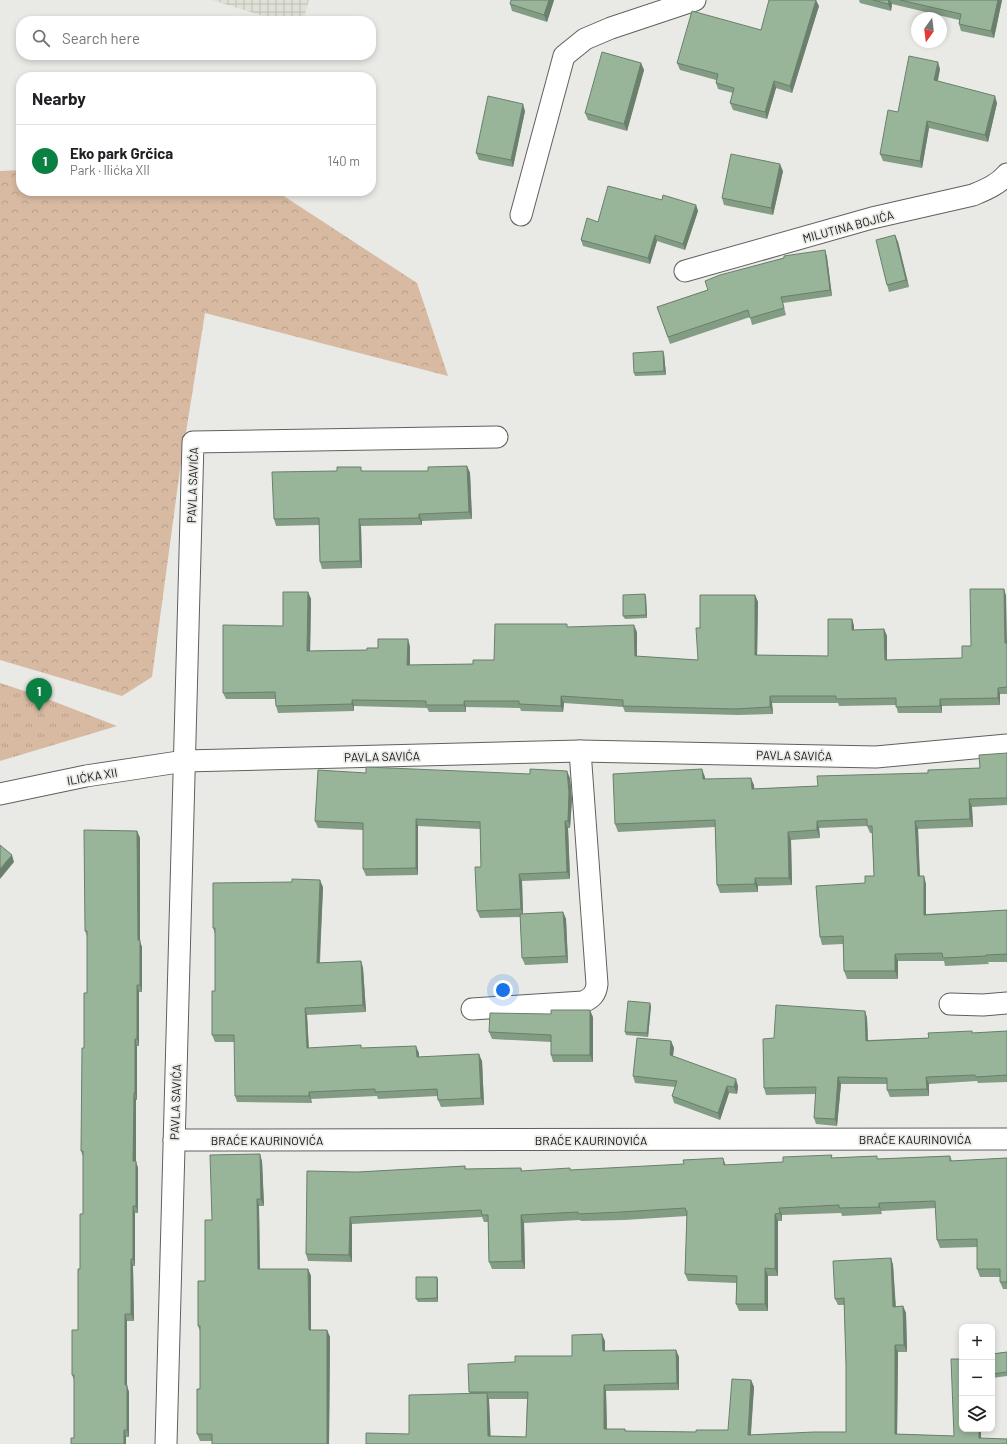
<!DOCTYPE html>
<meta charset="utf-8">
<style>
body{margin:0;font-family:Barlow,sans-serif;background:#f6f6f6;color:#202124}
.controls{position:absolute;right:12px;bottom:12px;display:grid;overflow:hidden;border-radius:8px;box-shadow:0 2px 6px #0003}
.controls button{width:36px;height:36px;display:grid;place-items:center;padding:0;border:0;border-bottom:1px solid #e0e0e0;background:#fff;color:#202124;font:20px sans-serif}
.compass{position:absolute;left:911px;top:12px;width:36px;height:36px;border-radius:50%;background:#fff;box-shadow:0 2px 6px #0003;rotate:194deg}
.you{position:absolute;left:503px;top:990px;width:14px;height:14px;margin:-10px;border:3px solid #fff;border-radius:50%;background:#1a73e8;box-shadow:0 0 0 6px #1a73e833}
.badge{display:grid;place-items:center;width:26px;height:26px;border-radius:50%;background:#0b8043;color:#fff;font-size:13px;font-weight:700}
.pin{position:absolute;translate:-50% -33px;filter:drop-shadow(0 1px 2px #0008)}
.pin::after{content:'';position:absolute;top:21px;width:14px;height:12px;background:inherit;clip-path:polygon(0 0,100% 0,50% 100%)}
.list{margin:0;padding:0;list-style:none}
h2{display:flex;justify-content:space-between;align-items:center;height:52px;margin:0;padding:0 16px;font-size:17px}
h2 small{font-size:13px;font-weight:400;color:#757577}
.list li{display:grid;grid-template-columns:26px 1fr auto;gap:12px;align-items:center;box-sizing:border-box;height:72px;padding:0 16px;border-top:1px solid #e0e0e0}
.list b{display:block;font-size:15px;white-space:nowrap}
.list p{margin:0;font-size:13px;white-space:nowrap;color:#757577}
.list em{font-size:13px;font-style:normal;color:#757577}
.icon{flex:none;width:22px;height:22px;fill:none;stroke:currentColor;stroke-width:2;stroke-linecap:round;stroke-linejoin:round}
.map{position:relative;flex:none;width:1007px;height:1444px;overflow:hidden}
.search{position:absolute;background:#fff;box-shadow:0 2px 6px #0003;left:16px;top:16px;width:360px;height:44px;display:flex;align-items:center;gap:10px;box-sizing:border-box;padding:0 14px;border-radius:16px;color:#757577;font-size:15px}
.panel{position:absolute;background:#fff;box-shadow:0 2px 6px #0003;left:16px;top:72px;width:360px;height:124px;border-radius:16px}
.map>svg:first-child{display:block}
.industrial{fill:url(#industrial-grid)}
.grass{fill:url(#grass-tufts)}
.forest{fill:url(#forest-crowns)}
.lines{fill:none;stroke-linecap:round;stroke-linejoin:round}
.street-casing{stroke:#60615e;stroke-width:23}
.street{stroke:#fff;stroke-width:21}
.wall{fill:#839c84;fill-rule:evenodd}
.shaded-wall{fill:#6a7f6c}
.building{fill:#98b59a;stroke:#6a7f6c}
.labels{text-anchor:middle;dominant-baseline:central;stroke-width:3.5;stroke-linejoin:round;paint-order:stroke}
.street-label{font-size:12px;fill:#131412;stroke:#e9eae6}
</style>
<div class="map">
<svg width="1007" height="1444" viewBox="0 0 1007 1444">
<defs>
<pattern id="industrial-grid" width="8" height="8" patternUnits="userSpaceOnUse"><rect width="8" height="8" fill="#dee1d6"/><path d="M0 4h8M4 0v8" fill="none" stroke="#bec0b7"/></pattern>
<pattern id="grass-tufts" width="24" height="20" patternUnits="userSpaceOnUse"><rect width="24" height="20" fill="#d8baa2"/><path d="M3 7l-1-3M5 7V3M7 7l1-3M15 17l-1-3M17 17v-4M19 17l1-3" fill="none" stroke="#b89f8a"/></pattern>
<pattern id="forest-crowns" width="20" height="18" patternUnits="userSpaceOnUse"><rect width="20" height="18" fill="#d8baa2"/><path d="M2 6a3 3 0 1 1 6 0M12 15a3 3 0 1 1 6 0" fill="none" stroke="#b89f8a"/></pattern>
</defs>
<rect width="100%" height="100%" fill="#e9eae6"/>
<!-- industrial -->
<polygon class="industrial" points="212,0 309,0 303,21 279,21"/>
<!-- grass -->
<polygon class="grass" points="0,683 40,696 117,726 0,761"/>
<!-- forest -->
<polygon class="forest" points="21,170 21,191 276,191 417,283 448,376 205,313 180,470 152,677 122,696 0,660 0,171"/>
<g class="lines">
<defs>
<g id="street">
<polyline points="521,215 564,56 585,39 611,28 695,0"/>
<path d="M685 271 872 218 973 195C985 190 998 185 1007 174"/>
<polyline points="0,794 86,776 185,761 580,751 876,757 1007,745"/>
<polyline points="950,1004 983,1005 1007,1003"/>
<path d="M472 1009 583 1002C592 998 596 994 597 984L580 751"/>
<polyline points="174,1140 1007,1139"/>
<polyline points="166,1444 193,442 497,437"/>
</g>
</defs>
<!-- street casing -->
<use href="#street" class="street-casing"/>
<!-- street -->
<use href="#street" class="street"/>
</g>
<!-- wall -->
<g class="wall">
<polygon points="554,0 547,22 512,11 510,4"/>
<polygon points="859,0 1002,0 994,38 961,31 959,24 959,20 892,4 891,11 860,3"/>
<polygon points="819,6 792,93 776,88 767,119 733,110 730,103 733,93 718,89 716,83 716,80 680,70 677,63"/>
<polygon points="641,63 644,70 627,131 588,120 585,113"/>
<polygon points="940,69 938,81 997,103 988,142 929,128 922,168 883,161 880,154 898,112"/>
<polygon points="525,111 513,167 479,160 476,153"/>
<polygon points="783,171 773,215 724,205 722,198"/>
<polygon points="662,200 696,205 698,211 685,250 657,241 650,264 583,246 581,240 598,222"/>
<polygon points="895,235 898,242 909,287 889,292 887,285"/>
<polygon points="825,250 827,257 832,296 783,303 786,315 752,325 750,317 670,344 657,307"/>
<polygon points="663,351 664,354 666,375 635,376 634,373"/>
<polygon points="467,466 470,473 472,519 422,521 422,525 361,526 362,568 322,569 320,562 319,525 276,526 274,519 363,471 428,471"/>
<polygon points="1004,589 1006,596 1007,694 1000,694 1000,705 942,706 942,713 898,713 896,705 839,706 838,703 772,703 773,714 738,715 625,712 623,707 564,703 563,712 521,711 520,708 466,707 466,712 429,712 427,708 354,706 354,711 278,713 276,706 276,699 226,699 223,693 283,626 308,592 311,599 310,651 367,650 378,648 410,646 410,665 473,664 494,660 568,627 637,632 637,657 698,660 700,628 755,595 758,602 757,655 828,656 852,619 854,626 854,630 884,629 887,636 887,660 962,658 971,646"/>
<polygon points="645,594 646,597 647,618 625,619 623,616"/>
<polygon points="1007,753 1007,805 972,807 973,827 918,829 920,876 926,884 926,914 1007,910 1007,962 988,962 989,964 945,966 944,961 898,961 898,979 847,979 844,971 843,944 822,945 820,937 865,883 874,876 872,833 870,833 867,826 819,828 820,838 791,840 792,885 758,886 758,892 720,893 717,885 715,827 618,832 615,824 705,777 705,779 754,785 754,789 818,786 928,773 980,768"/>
<polygon points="366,773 570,778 572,799 570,828 568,828 570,879 522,881 523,914 563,912 566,919 568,963 525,965 522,958 520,917 480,918 477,911 481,867 480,829 418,826 418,875 366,876 363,869 363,830 318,828 315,821"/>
<polygon points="137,831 140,838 140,942 142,947 142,992 139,992 139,1046 137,1046 137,1100 136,1100 136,1162 138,1168 138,1213 135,1213 135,1266 133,1266 134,1321 127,1321 127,1386 129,1392 129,1437 126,1437 126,1444 71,1444 74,1438 74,1380 72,1375 78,1330 80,1269 83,1214 83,1157 81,1151 87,993 87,936 85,931"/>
<polygon points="323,887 320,963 361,961 363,968 366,1012 307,1015 309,1048 362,1048 419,1053 419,1057 482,1061 484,1105 441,1107 438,1100 438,1096 378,1099 377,1096 311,1099 312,1103 237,1102 235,1096 235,1042 215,1042 212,1035 215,991 215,934 213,928"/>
<polygon points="651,1006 648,1037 626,1035 625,1032"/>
<polygon points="865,1011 867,1018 868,1040 929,1038 973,1033 1007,1031 1007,1082 978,1083 977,1081 929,1084 929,1096 890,1097 887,1090 887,1084 841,1084 837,1126 816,1124 814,1118 816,1094 766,1095 764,1088 774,1038"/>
<polygon points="593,1017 593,1062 553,1062 551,1055 551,1042 492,1039 489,1032"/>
<polygon points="671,1041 674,1048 673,1056 738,1086 737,1094 729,1093 720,1120 674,1103 672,1096 675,1087 635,1083 633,1076"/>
<polygon points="877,1156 877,1159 950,1156 952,1161 1007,1158 1007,1289 1003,1289 1000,1282 1000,1277 980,1277 977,1269 977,1247 940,1248 937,1240 936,1208 881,1211 882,1214 842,1216 841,1213 782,1215 782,1221 778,1221 778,1276 768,1276 768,1311 739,1311 736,1304 736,1283 688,1281 685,1274 687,1216 624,1220 581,1221 580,1220 524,1223 525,1269 492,1269 489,1262 488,1222 484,1222 482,1217 352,1224 352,1262 308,1261 306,1254 358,1172 465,1166 466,1169 521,1168 522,1171 571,1170 726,1165 783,1162 833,1158"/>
<polygon points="262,1161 264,1206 259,1206 260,1269 308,1269 311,1276 311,1330 327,1330 330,1337 329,1444 212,1444 212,1441 200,1441 197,1434 200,1389 200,1331 198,1326 205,1281 212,1220"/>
<path d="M891 1258 893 1265 896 1307 903 1306 906 1313 907 1352H898L897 1434 954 1436 981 1429V1438L366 1444 409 1434 470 1393 469 1392 515 1362 572 1356 605 1341V1351L676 1350 679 1357V1390L606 1391 607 1429H625L626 1431 696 1432 728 1430 751 1380 754 1387 751 1435 846 1432V1365L844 1305H838L835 1299ZM489 1399H527L526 1437 490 1436Z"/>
<polygon points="437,1277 438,1281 438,1302 418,1302 416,1299"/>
<polygon points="1007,1352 1007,1376 992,1378 992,1354"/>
</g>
<!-- shaded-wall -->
<g class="shaded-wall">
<polygon points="549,0 554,0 547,22 544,15"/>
<polygon points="816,0 819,6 792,93 790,86"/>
<polygon points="889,0 890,0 892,4 891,11 888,4"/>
<polygon points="998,0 1002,0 994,38 991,31"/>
<polygon points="938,62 940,69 936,87 934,80"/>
<polygon points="641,63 644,70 627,131 624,124"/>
<polygon points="774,81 776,88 767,119 765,112"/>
<polygon points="995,96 997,103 988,142 985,135"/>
<polygon points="523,104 525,111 513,167 511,160"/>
<polygon points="927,121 929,128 922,168 920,161"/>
<polygon points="780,164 783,171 773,215 771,208"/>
<polygon points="696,205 698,211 685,250 683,244"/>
<polygon points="655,235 657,241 650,264 648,258"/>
<polygon points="895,235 898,242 909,287 906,280"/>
<polygon points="825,250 827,257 832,296 830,290"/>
<polygon points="663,351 664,354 666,375 664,371"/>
<polygon points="467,466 470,473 472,519 469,512"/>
<polygon points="419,514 422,521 422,525 419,518"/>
<polygon points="359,519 361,526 362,568 360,561"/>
<polygon points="1004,589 1006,596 1007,649 1005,643"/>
<polygon points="308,592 311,599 310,658 307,651"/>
<polygon points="645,594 646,597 647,618 646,615"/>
<polygon points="755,595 758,602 757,662 755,655"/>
<polygon points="852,619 854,626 854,637 852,630"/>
<polygon points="634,625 637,632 637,663 635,656"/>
<polygon points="884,629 887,636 887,667 885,660"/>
<polygon points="408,639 410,646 410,672 407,665"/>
<polygon points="998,688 1000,694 1000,705 998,698"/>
<polygon points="561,696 564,703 563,712 561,706"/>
<polygon points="770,696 772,703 773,714 770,707"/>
<polygon points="940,699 942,706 942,713 940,706"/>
<polygon points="352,700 354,706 354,711 352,704"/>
<polygon points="464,701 466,707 466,712 464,705"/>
<polygon points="702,769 705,777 706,787 703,779"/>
<polygon points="567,771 570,778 572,799 570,828 568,821"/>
<polygon points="751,778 754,785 755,797 752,789"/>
<polygon points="969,799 972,807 973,827 970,819"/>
<polygon points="416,819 418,826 418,875 416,868"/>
<polygon points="565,821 568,828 570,879 567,872"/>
<polygon points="817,821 819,828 820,838 817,830"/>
<polygon points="915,821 918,829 920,884 918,876"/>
<polygon points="137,831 140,838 140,942 142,947 142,992 140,985 138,940"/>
<polygon points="788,832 791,840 792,885 789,878"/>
<polygon points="12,855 14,862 0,879 0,869"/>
<polygon points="519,874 522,881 523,916 521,909"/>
<polygon points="924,876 926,884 926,922 924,915"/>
<polygon points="755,878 758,886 758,892 755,884"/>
<polygon points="320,880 323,887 319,970 317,963"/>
<polygon points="563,912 566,919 568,963 566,956"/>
<polygon points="895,954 898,961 898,979 895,971"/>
<polygon points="361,961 363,968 366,1012 363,1005"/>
<polygon points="137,985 139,992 139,1046 137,1039"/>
<polygon points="650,1003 651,1006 648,1037 647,1033"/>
<polygon points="305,1008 307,1015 309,1055 307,1048"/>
<polygon points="590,1010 593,1017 593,1062 590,1055"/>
<polygon points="865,1011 867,1018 868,1047 866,1041"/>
<polygon points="135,1039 137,1046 137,1100 135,1093"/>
<polygon points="671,1041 674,1048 672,1062 670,1055"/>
<polygon points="416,1046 419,1053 419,1064 417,1057"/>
<polygon points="479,1054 482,1061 484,1105 481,1098"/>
<polygon points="838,1077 841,1084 837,1126 835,1119"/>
<polygon points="926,1077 929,1084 929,1096 927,1089"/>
<polygon points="736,1079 738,1086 737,1094 734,1087"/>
<polygon points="727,1086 729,1093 720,1120 718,1113"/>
<polygon points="309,1092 311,1099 312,1103 309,1096"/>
<polygon points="134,1093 136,1100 136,1162 138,1168 138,1213 136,1206 133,1161"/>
<polygon points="260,1154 262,1161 264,1206 261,1199"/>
<polygon points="723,1158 726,1166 724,1165"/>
<polygon points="257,1199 259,1206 260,1276 258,1269"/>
<polygon points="879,1203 881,1211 882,1214 879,1207"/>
<polygon points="133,1206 135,1213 135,1266 133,1259"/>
<polygon points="779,1208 782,1215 782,1221 780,1213"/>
<polygon points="775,1214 778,1221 778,1276 775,1269"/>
<polygon points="521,1215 524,1223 525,1269 522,1261"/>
<polygon points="350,1217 352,1224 352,1262 349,1255"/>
<polygon points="891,1258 893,1265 896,1314 893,1307"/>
<polygon points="131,1259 133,1266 134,1321 131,1314"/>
<polygon points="765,1268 768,1276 768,1311 765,1304"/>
<polygon points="308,1269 311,1276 311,1337 309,1330"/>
<polygon points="437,1277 438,1281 438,1302 437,1298"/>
<polygon points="903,1306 906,1313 907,1352 904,1345"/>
<polygon points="125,1314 127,1321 127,1386 129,1392 129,1437 127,1430 125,1385"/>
<polygon points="327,1330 330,1337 329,1444 327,1444"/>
<polygon points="602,1334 605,1341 605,1358 603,1351"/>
<polygon points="895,1345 898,1352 897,1441 895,1434"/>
<polygon points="676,1350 679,1357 679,1390 677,1383"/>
<polygon points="751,1380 754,1387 750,1442 748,1435"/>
<polygon points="604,1385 606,1391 607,1436 604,1429"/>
<polygon points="487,1393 489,1400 491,1443 488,1436"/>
<polygon points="979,1429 981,1429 981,1444 979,1438"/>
<polygon points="124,1430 126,1437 126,1444 124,1444"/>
</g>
<!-- building -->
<g class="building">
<polygon points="511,0 549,0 544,15 510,4"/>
<polygon points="769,0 816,0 790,86 774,81 765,112 730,103 734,88 716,83 718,74 677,63 692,11 761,30"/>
<polygon points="873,0 889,0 888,4"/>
<polygon points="900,0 998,0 991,31 959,24 961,14"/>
<polygon points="602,52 641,63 624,124 585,113"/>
<polygon points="909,56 938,62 934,80 995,96 985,135 927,121 920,161 880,154 888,110 898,112"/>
<polygon points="488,96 523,104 511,160 476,153"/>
<polygon points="731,154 780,164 771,208 722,198"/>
<polygon points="608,186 662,200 663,195 696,205 683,244 655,235 648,258 581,240 587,218 598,222"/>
<polygon points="895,235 906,280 887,285 876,240"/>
<polygon points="825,250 830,290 781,297 784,308 750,318 748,310 668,337 657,307 708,290 705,281 720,275 784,258 784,256"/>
<polygon points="663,351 664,371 634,373 633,353"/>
<polygon points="467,466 469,512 419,514 419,518 359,519 360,561 320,562 319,518 274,519 272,472 337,471 337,467 361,467 361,471 428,471 428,467"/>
<polygon points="970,589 1004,589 1005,643 1007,643 1007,687 998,688 998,698 940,699 940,706 896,707 896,698 836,699 836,696 770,696 770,707 735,709 623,706 623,700 561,696 561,706 519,704 519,701 464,701 464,705 426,705 426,701 352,700 352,704 276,706 275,692 223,693 223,625 283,626 283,592 308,592 307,651 367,650 367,648 378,648 378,639 408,639 407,665 473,664 473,660 494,660 495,624 567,624 567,627 634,625 635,656 698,660 696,628 700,628 700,595 755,595 755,655 828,656 828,619 852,619 852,630 884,629 885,660 962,658 962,646 971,646"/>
<polygon points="645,594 646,615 623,616 623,595"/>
<polygon points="1007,753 1007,798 969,799 970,819 915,821 918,876 924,876 924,915 1007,910 1007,954 986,955 986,956 943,958 942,953 895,954 895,971 844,971 843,936 820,937 816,886 865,883 865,876 874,876 872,826 867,826 867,819 817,821 817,830 788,832 789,878 755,878 755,884 717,885 715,820 615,824 613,774 702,769 703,779 751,778 752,789 818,786 817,776 928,773 928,770 980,768 979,755"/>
<polygon points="366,767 530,774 530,769 567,771 569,792 568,821 565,821 567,872 519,874 521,909 477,911 475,867 481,867 480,822 416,819 416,868 363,869 363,823 315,821 318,770 366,773"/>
<polygon points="84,830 137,831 138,940 140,940 140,985 137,985 137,1039 135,1039 135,1093 134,1093 133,1161 136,1161 136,1206 133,1206 133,1259 131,1259 131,1314 125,1314 125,1385 127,1385 127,1430 124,1430 124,1444 71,1444 71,1438 74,1438 74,1375 72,1375 72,1330 78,1330 78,1269 80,1269 80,1214 83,1214 83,1151 81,1151 82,1048 84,1048 84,993 87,993 87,931 85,931"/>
<polygon points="0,845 12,855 0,869"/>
<polygon points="292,879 320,880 317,963 361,961 363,1005 305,1008 307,1048 361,1045 361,1048 416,1046 417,1057 479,1054 481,1098 438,1100 437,1089 375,1092 375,1089 309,1092 309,1096 235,1096 234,1035 212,1035 212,991 215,991 215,928 213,928 213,883 292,882"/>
<polygon points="563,912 566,956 522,958 520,914"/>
<polygon points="628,1001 650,1003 647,1033 625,1032"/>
<polygon points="776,1005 865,1011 866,1041 929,1038 928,1033 972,1031 972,1033 1007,1031 1007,1075 976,1077 975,1075 926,1077 927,1089 887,1090 887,1078 838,1077 835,1119 814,1118 816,1087 764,1088 763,1039 774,1038"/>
<polygon points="551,1010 590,1010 590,1055 551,1055 551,1035 489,1032 490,1013 551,1014"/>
<polygon points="637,1038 671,1041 670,1055 736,1079 734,1087 727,1086 718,1113 672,1096 677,1081 633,1076"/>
<polygon points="260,1154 261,1199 257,1199 258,1269 308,1269 309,1330 327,1330 327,1444 212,1444 212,1434 197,1434 197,1389 200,1389 200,1326 198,1326 198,1281 205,1281 205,1220 212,1220 210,1155"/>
<polygon points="832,1155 831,1158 877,1156 877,1159 950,1156 950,1161 1007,1158 1007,1282 1000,1282 1000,1269 977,1269 977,1239 937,1240 935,1201 879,1203 879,1207 839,1208 839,1205 779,1208 780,1213 775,1214 775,1269 765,1268 765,1304 736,1304 737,1276 685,1274 687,1211 686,1211 685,1208 621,1212 578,1214 578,1212 521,1215 522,1261 489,1262 488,1215 482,1215 481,1210 350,1217 349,1255 306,1254 307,1171 358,1172 465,1166 465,1169 521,1168 521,1171 570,1168 570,1170 684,1164 683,1160 723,1158 724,1165 783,1162 783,1157"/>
<polygon points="891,1258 893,1307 903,1306 904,1345 895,1345 895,1434 954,1436 951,1359 962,1359 962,1429 979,1429 979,1438 1007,1439 1007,1444 366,1444 366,1433 409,1434 409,1395 487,1393 488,1436 526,1437 528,1392 469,1392 468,1364 515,1362 515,1356 572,1356 572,1335 602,1334 603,1351 676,1350 677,1383 604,1385 604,1429 625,1429 625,1431 696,1432 696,1430 728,1430 732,1379 751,1380 748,1435 814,1432 846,1432 846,1365 844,1298 835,1299 833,1261"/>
<polygon points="416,1277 437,1277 437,1298 416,1299"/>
<polygon points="1007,1352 1007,1372 992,1374 992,1354"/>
</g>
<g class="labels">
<!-- street labels -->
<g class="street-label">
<text transform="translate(848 226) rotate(-15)">MILUTINA BOJIĆA</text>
<text transform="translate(192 485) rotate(-88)">PAVLA SAVIĆA</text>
<text transform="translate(794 755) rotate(1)">PAVLA SAVIĆA</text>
<text transform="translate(382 756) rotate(-1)">PAVLA SAVIĆA</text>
<text transform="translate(92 776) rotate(-10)">ILIĆKA XII</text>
<text transform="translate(175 1102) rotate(-88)">PAVLA SAVIĆA</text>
<text x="915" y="1139">BRAĆE KAURINOVIĆA</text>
<text x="267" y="1140">BRAĆE KAURINOVIĆA</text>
<text x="591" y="1140">BRAĆE KAURINOVIĆA</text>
</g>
</g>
</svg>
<div class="controls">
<button>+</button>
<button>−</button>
<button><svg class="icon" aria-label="layers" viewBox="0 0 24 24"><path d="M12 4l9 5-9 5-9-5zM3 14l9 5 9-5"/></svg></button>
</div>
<svg class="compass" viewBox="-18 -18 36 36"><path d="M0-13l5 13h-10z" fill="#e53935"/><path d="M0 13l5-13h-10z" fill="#757577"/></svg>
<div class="you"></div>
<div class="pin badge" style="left:39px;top:711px">1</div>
<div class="search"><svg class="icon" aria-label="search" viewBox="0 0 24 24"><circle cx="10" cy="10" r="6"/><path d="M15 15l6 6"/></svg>Search here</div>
<section class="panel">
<h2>Nearby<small></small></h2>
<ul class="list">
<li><span class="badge">1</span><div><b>Eko park Grčica</b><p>Park · Ilićka XII</p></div><em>140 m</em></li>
</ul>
</section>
</div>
